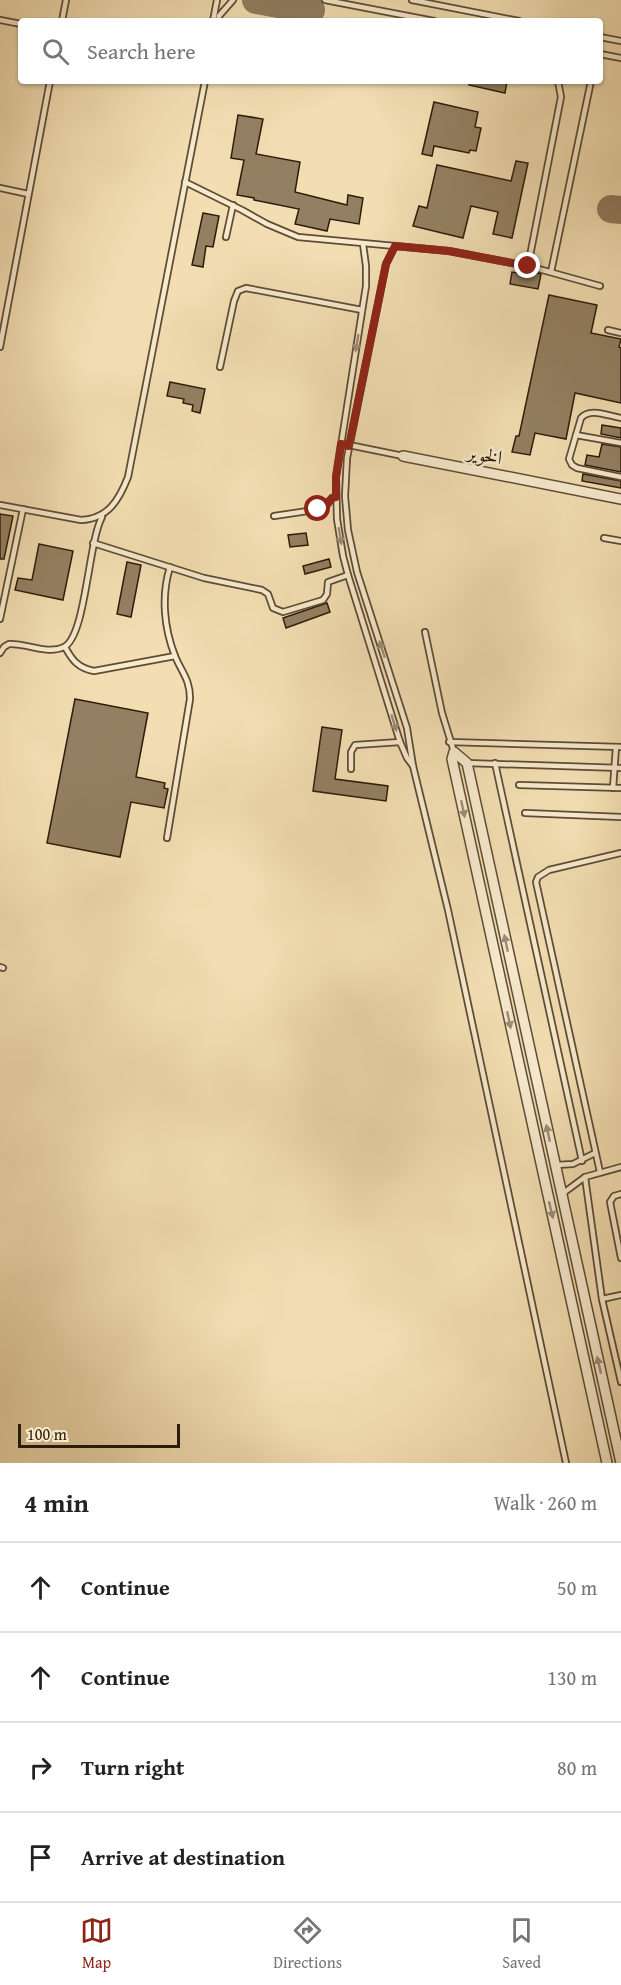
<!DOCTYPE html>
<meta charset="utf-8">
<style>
body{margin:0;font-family:"Gentium Book Plus",Amiri,serif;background:#f6f6f6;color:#222}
.scale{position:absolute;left:18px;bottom:15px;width:162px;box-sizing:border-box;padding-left:6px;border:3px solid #2d1b0b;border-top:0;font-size:16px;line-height:21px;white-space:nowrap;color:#2d1b0b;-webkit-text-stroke:4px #f7eacd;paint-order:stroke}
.stop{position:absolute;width:18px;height:18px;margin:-14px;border:4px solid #8f2418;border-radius:50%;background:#fff}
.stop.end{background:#8f2418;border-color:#fff;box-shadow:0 2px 6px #0008}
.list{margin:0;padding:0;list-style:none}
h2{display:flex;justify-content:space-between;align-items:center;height:78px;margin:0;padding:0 24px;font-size:26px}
h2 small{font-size:20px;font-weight:400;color:#767676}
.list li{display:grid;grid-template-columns:39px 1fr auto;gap:18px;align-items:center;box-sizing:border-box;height:90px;padding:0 24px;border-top:2px solid #e0e0e0}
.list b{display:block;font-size:22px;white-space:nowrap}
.list em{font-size:20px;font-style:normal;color:#767676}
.icon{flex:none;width:33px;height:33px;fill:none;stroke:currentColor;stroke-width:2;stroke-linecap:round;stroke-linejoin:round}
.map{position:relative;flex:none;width:621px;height:1463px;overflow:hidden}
.search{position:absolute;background:#fff;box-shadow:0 2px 4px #0004;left:18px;right:18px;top:18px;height:66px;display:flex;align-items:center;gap:15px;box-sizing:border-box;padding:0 21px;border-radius:6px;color:#767676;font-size:22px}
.sheet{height:438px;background:#fff}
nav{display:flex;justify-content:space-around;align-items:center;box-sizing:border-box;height:84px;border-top:2px solid #e0e0e0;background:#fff;font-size:16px;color:#767676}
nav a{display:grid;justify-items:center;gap:3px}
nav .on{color:#8f2418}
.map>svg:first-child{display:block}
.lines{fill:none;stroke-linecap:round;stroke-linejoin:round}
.taxiway{stroke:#907c5e;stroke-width:28}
.building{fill:#938062;stroke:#2d1b0b;stroke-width:1.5}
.service-casing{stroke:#5e4c35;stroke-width:8}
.minor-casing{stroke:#5e4c35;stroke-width:12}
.service{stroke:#f7eacd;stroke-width:4.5}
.minor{stroke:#f7eacd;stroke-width:9}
.oneway{fill:#9c8d76}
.route{stroke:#8f2418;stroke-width:8}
.labels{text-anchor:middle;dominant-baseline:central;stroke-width:5;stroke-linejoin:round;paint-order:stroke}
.street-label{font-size:20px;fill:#2d1b0b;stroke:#f7eacd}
</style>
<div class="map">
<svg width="621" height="1463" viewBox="0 0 621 1463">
<rect width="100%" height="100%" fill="#f2deb2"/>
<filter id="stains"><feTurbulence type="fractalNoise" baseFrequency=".00333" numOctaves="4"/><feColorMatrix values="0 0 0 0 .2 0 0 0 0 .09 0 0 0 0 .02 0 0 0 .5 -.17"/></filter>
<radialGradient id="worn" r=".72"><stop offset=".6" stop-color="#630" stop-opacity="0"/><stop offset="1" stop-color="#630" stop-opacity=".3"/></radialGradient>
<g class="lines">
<!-- taxiway -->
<g class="taxiway">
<polyline points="256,0 311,10"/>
<polyline points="611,209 621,210"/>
</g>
</g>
<!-- building -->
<g class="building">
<polygon points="469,81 507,81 505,93 469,85"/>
<polygon points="434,102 478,112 475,127 481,128 476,151 470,150 469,153 434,146 432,156 422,154"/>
<polygon points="238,115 263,119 256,154 300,162 295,192 347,205 348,195 363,198 359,224 330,219 327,231 295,224 299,209 254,200 254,198 237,195 244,160 231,158"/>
<polygon points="516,161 528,163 512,238 493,234 498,212 471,206 463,238 413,226 419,206 427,208 437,165 511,181"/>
<polygon points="203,213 219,216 213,247 206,246 203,267 192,265"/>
<polygon points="524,270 541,274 538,289 510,284 512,272 523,274"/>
<polygon points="549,295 597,305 591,333 621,339 619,347 621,348 621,403 575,393 566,439 535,433 530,455 512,452 516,436 519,436"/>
<polygon points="170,382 205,389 200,413 192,411 193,405 183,403 184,399 167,396"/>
<polygon points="602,425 621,428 621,438 601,434"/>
<polygon points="602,444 621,447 621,472 585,465 587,455 599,457"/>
<polygon points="583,474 621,481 621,488 582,481"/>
<polygon points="0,514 13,516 4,559 0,559"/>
<polygon points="306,533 308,545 290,547 288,535"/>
<polygon points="39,544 73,551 63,600 15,590 18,578 32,580"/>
<polygon points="329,559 331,567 305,574 303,566"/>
<polygon points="127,562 141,565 131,617 117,614"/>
<polygon points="327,603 330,612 286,628 283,618"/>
<polygon points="75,699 148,713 136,777 165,783 164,788 168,789 164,808 131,802 120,857 47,843"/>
<polygon points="322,727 342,730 335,779 388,786 386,801 313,791"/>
</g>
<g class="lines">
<defs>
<g id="service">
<polyline points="325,0 434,21"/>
<polyline points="412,0 519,21"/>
<polyline points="0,20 21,24"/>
<polyline points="62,21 66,0"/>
<polyline points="213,21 217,0"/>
<polyline points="218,21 219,16 233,0"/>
<polyline points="600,37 621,41"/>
<polyline points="600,54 621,58"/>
<polyline points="185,182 242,210 267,224 298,237 449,251 528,266 600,286"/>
<polyline points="0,188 28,194"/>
<polyline points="226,237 233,205"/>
<polyline points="363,244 366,266 366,286 336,477 337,519 343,556 348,575 400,742 407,758 413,766"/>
<polyline points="395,246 386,264 347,458 345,496 348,530 357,572 407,728 413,766 448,910 566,1463"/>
<polyline points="528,266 561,97 558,81"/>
<polyline points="551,272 591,81"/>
<polyline points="608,330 621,333"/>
<polyline points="0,347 50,81"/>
<polyline points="220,367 234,301 238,291 246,288 362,310"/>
<path d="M621 418C608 416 590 407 581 418L569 459 572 465 577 468 621 477"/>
<polyline points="576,435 621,443"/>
<polyline points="349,445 403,456"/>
<path d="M0 505 81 520C108 519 119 500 128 477L205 81"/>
<polyline points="274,516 321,509 332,498 336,497"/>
<polyline points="604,538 621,541"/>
<polyline points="93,543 204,578 262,590 268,594 273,608 283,612 323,600 327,594 328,582 348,575"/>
<polyline points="0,619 23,509"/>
<polyline points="425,632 442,713 454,752"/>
<path d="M65 647C72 660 78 668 94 671L175 656"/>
<path d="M0 653 4 647 9 644C27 643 47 655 64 647 86 636 88 543 102 517"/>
<polyline points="449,742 621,747"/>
<polyline points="467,763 621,768"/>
<polyline points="495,763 582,1161"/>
<polyline points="351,769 351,752 355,745 400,742"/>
<polyline points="519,785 621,788"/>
<polyline points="613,788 616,747"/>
<polyline points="525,813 621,817"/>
<path d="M167 838 190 699C190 679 182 673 175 656 164 628 161 596 170 567"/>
<polyline points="0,967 3,968"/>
<polyline points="556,1165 573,1164 595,1153"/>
<polyline points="600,1172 536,882 538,877 549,870 621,853"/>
<polyline points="585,1177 602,1299 621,1382"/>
<polyline points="562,1194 585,1177 621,1167"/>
<polyline points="621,1194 614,1196 610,1202 621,1258"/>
<polyline points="602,1299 621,1295"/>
</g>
<g id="minor">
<polyline points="403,456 621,499"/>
<polyline points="607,1463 452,759 454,752 467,763 621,1463"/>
</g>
</defs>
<!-- service casing -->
<use href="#service" class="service-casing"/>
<!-- minor casing -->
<use href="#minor" class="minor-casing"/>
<!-- service -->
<use href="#service" class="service"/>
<!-- minor -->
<use href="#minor" class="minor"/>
</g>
<!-- one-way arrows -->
<defs><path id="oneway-solid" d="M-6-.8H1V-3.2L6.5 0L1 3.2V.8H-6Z" transform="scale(1.5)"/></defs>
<g class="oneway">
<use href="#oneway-solid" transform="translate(357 343) rotate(99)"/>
<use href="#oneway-solid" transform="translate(340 536) rotate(81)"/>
<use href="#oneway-solid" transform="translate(382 649) rotate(-108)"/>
<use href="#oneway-solid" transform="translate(394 723) rotate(73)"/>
<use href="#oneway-solid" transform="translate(463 809) rotate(78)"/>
<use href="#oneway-solid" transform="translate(506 943) rotate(-102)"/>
<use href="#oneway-solid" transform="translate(509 1020) rotate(78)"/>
<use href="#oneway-solid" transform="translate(548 1133) rotate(-102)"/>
<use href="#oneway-solid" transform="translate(551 1210) rotate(77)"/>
<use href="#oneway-solid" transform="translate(599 1365) rotate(-103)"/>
</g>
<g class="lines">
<!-- route -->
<polyline class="route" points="318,509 326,506 332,498 336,497 336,477 341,444 349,446 386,264 395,246 449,251 528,266"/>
</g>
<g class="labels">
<!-- street labels -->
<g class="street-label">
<text transform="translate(485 454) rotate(11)">الخوير</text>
</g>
</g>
<rect width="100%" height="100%" filter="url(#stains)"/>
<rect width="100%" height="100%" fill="url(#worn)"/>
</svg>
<div class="scale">100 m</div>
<div class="stop" style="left:318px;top:509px"></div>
<div class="stop end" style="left:528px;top:266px"></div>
<div class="search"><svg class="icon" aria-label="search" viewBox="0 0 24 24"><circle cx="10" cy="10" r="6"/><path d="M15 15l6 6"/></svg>Search here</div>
</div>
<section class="sheet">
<h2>4 min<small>Walk · 260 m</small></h2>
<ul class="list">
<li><svg class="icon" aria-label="ahead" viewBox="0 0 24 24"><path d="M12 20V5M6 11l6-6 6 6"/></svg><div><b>Continue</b></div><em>50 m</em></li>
<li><svg class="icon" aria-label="ahead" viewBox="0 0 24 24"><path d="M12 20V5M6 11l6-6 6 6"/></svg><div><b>Continue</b></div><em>130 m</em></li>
<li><svg class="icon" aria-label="right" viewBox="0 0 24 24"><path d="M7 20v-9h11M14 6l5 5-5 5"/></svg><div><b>Turn right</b></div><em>80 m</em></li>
<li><svg class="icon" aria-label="arrive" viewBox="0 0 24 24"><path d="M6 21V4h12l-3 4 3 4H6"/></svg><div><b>Arrive at destination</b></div></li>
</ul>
</section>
<nav>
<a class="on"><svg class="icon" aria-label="map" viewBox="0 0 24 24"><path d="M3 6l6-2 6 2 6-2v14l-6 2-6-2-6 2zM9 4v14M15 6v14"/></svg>Map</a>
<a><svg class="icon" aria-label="directions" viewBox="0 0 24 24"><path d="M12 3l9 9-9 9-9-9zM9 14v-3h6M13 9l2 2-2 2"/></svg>Directions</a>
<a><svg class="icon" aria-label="saved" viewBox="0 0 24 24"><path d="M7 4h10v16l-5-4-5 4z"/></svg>Saved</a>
</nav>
